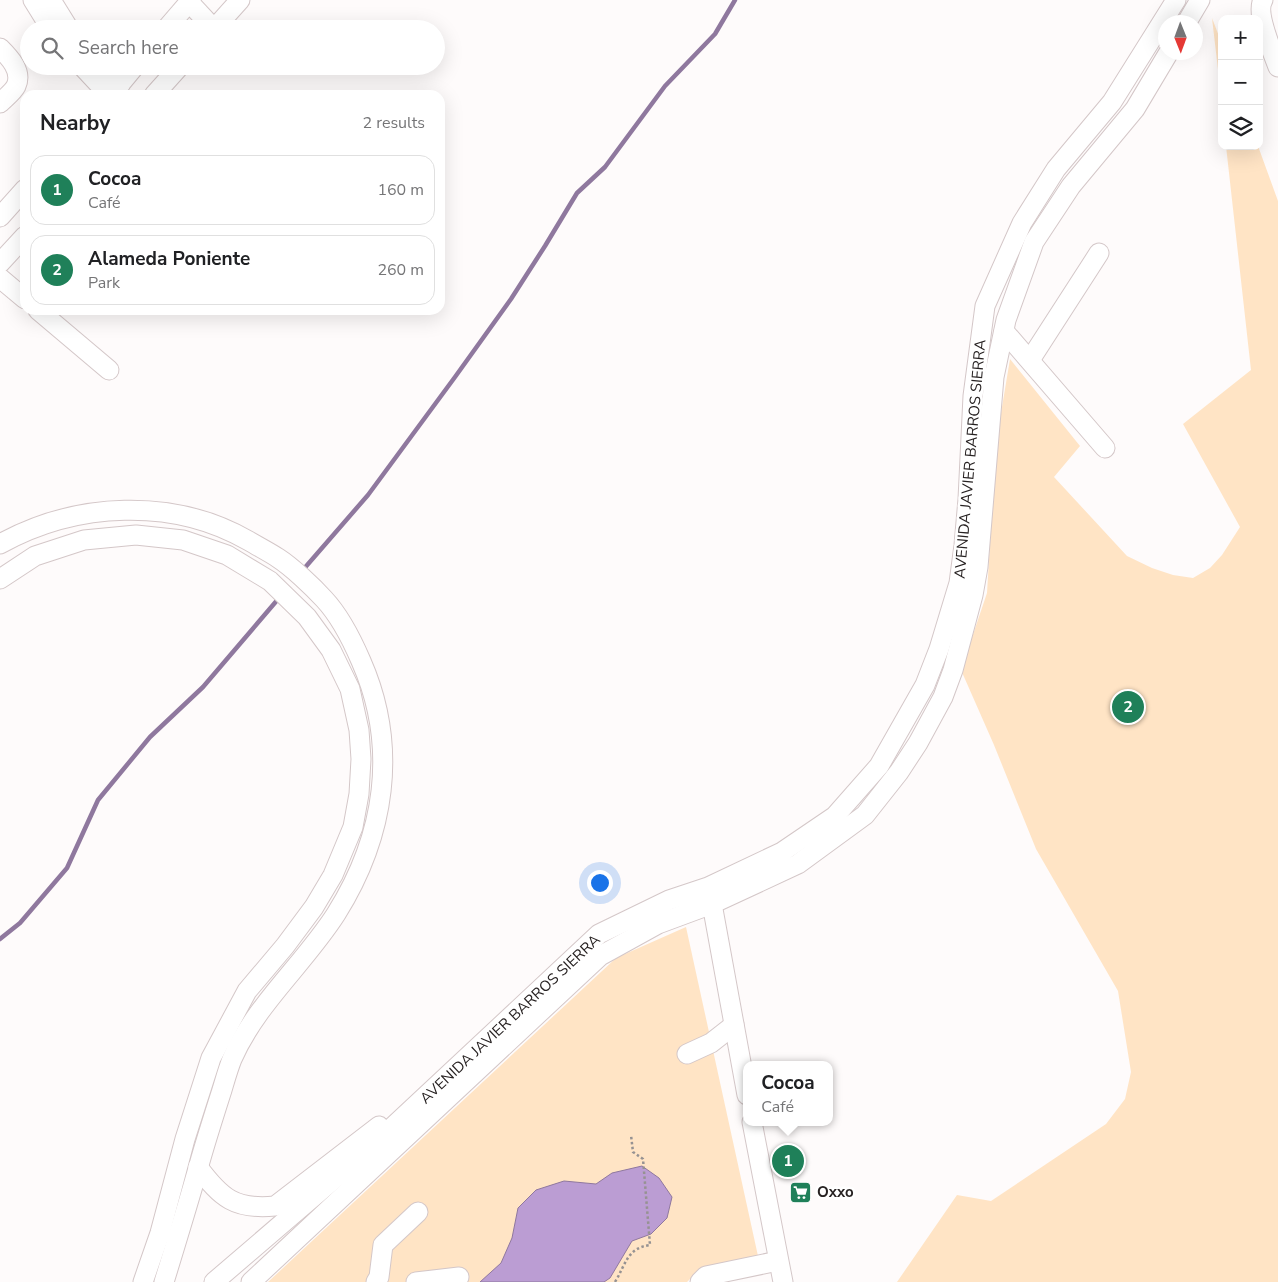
<!DOCTYPE html>
<meta charset="utf-8">
<style>
body{margin:0;font-family:"Nunito Sans",sans-serif;background:#f6f6f6;color:#202124}
.controls{position:absolute;right:15px;top:15px;display:grid;overflow:hidden;border-radius:10px;box-shadow:0 5px 20px #0002}
.controls button{width:45px;height:45px;display:grid;place-items:center;padding:0;border:0;border-bottom:1px solid #e0e0e0;background:#fff;color:#202124;font:25px sans-serif}
.compass{position:absolute;left:1158px;top:15px;width:45px;height:45px;border-radius:50%;background:#fff;box-shadow:0 5px 20px #0002;rotate:179deg}
.you{position:absolute;left:599px;top:882px;width:18px;height:18px;margin:-12px;border:4px solid #fff;border-radius:50%;background:#1a73e8;box-shadow:0 0 0 8px #1a73e833}
.badge{display:grid;place-items:center;width:32px;height:32px;border-radius:50%;background:#1f8059;color:#fff;font-size:16px;font-weight:700}
.pin{position:absolute;translate:-50% -50%;border:2px solid #fff;box-shadow:0 1px 5px #0006}
.popup{position:absolute;left:743px;top:1061px;width:90px;height:65px;box-sizing:border-box;display:grid;place-content:center;border-radius:10px;background:#fff;filter:drop-shadow(0 1px 4px #0005);font-size:16px;white-space:nowrap;color:#757577}
.popup b{font-size:19px;color:#202124}
.popup::after{content:'';position:absolute;left:50%;top:100%;margin-left:-10px;border:10px solid transparent;border-top-color:#fff}
.list{margin:0;padding:0;list-style:none}
h2{display:flex;justify-content:space-between;align-items:center;height:65px;margin:0;padding:0 20px;font-size:21px}
h2 small{font-size:16px;font-weight:400;color:#757577}
.list li{display:grid;grid-template-columns:32px 1fr auto;gap:15px;align-items:center;box-sizing:border-box;height:70px;margin:0 10px 10px;padding:0 10px;border:1px solid #e0e0e0;border-radius:15px}
.list b{display:block;font-size:19px;white-space:nowrap}
.list p{margin:0;font-size:16px;white-space:nowrap;color:#757577}
.list em{font-size:16px;font-style:normal;color:#757577}
.icon{flex:none;width:28px;height:28px;fill:none;stroke:currentColor;stroke-width:2;stroke-linecap:round;stroke-linejoin:round}
.map{position:relative;flex:none;width:1278px;height:1282px;overflow:hidden}
.search{position:absolute;background:#fff;box-shadow:0 5px 20px #0002;left:20px;top:20px;width:425px;height:55px;display:flex;align-items:center;gap:12px;box-sizing:border-box;padding:0 18px;border-radius:28px;color:#757577;font-size:19px}
.panel{position:absolute;background:#fff;box-shadow:0 5px 20px #0002;left:20px;top:90px;width:425px;height:225px;border-radius:15px}
.map>svg:first-child{display:block}
.green{fill:#ffe4c5}
.water{fill:#bb9dd3;stroke:#8f789e}
.lines{fill:none;stroke-linecap:round;stroke-linejoin:round}
.stream{stroke:#8f789e;stroke-width:4.5}
.minor-casing{stroke:#d4c7c8;stroke-width:21}
.path{stroke:#969292;stroke-width:2.5;stroke-dasharray:2.5 2.5;stroke-linecap:butt}
.minor{stroke:#fff;stroke-width:19}
.labels{text-anchor:middle;dominant-baseline:central;stroke-width:5;stroke-linejoin:round;paint-order:stroke}
.street-label{font-size:15px;fill:#272222;stroke:#fff}
.poi-label{font-size:15px;font-weight:bold;fill:#272222;stroke:#fff;text-anchor:start}
</style>
<div class="map">
<svg width="1278" height="1282" viewBox="0 0 1278 1282">
<rect width="100%" height="100%" fill="#fefbfb"/>
<!-- green -->
<g class="green">
<polygon points="1212,18 1222,44 1222,104"/>
<polygon points="1226,146 1258,146 1278,201 1278,1282 897,1282 957,1195 991,1201 1106,1124 1125,1099 1131,1072 1118,991 1036,849 994,745 961,670 987,593 994,476 1000,419 1010,359 1080,446 1054,477 1127,556 1152,568 1173,575 1193,578 1210,568 1222,555 1240,527 1183,424 1251,370"/>
<polygon points="686,927 758,1256 696,1273 687,1282 268,1282 616,958"/>
</g>
<!-- water -->
<polygon class="water" points="642,1166 659,1178 672,1197 667,1218 651,1234 632,1241 610,1278 604,1282 480,1282 501,1263 512,1238 518,1208 536,1190 564,1181 596,1184 612,1173"/>
<g class="lines">
<!-- stream -->
<g class="stream">
<polyline points="302,571 368,495 455,377 511,299 545,246 577,193 605,167 665,86 715,34 735,0"/>
<polyline points="0,939 20,923 67,868 98,800 150,737 203,687 279,598"/>
</g>
<defs>
<g id="minor">
<polyline points="33,0 51,29"/>
<polyline points="51,0 69,29"/>
<path d="M1263 0C1255 13 1273 53 1278 67"/>
<polyline points="189,2 214,29"/>
<polyline points="1187,22 1200,0"/>
<polyline points="166,29 191,0"/>
<polyline points="214,29 240,0"/>
<path d="M0 48C9 57 23 71 16 86 13 92 5 98 0 103"/>
<polyline points="82,66 109,95"/>
<polyline points="103,66 120,85"/>
<polyline points="111,95 135,66"/>
<polyline points="154,95 180,66"/>
<polyline points="0,217 25,189"/>
<polyline points="0,263 25,236"/>
<polyline points="0,278 25,299"/>
<polyline points="38,310 109,370"/>
<polyline points="1004,331 1105,448"/>
<polyline points="1030,360 1099,253"/>
<path d="M0 544C76 502 173 497 249 541 259 547 269 552 278 558 292 567 313 587 324 599 339 615 352 640 361 661 399 747 385 836 336 914 304 964 256 1004 232 1059 228 1069 225 1080 222 1090 214 1115 206 1140 199 1165 188 1204 176 1243 164 1282"/>
<polyline points="0,579 35,556 84,540 136,535 183,540 227,555 270,581 307,617 331,650 350,689 359,730 361,759 359,794 353,827 333,875 314,907 285,946 247,991 211,1058 185,1139 160,1233 143,1282"/>
<polyline points="710,893 747,1095"/>
<polyline points="687,1054 711,1043 734,1025"/>
<polyline points="752,1122 783,1282"/>
<path d="M198 1167C221 1198 235 1210 275 1206L379 1126"/>
<polyline points="214,1282 369,1149 599,934 669,900 708,887 782,852 835,816 879,766 925,685 939,649 959,583 964,545 968,499 973,396 985,306 1022,223 1056,169 1112,102 1176,0"/>
<polyline points="251,1282 600,956 658,924 712,904 798,864 865,815 899,772 918,743 943,697 953,670 973,595 978,567 994,377 1006,320 1034,242 1071,186 1135,109 1169,52"/>
<polyline points="376,1282 379,1277 383,1245 418,1212"/>
<polyline points="416,1282 459,1277"/>
<polyline points="700,1282 706,1276 778,1261"/>
</g>
</defs>
<!-- minor casing -->
<use href="#minor" class="minor-casing"/>
<!-- path -->
<path class="path" d="M615 1282C626 1264 627 1248 650 1245L643 1159 633 1152 631 1135"/>
<!-- minor -->
<use href="#minor" class="minor"/>
</g>
<!-- icons -->
<defs>
<symbol id="supermarket-square" viewBox="-11 -11 22 22"><rect x="-9" y="-9" width="18" height="18" rx="4" fill="#1f8059" stroke="#fff"/><path d="M-6-5.5h2.5l.6 2H6L4.5 2H-2.5L-4.4-4H-6ZM-1.5 3.2a1.3 1.3 0 1 0 .1 0ZM3 3.2a1.3 1.3 0 1 0 .1 0Z" fill="#fff"/></symbol>
</defs>
<g fill-rule="evenodd">
<use href="#supermarket-square" x="788" y="1180" width="25" height="25"/>
</g>
<g class="labels">
<!-- street labels -->
<g class="street-label">
<text transform="translate(970 459) rotate(-85)">AVENIDA JAVIER BARROS SIERRA</text>
<text transform="translate(510 1019) rotate(-43)">AVENIDA JAVIER BARROS SIERRA</text>
</g>
<!-- poi labels -->
<g class="poi-label">
<text x="817" y="1192">Oxxo</text>
</g>
</g>
</svg>
<div class="controls">
<button>+</button>
<button>−</button>
<button><svg class="icon" aria-label="layers" viewBox="0 0 24 24"><path d="M12 4l9 5-9 5-9-5zM3 14l9 5 9-5"/></svg></button>
</div>
<svg class="compass" viewBox="-18 -18 36 36"><path d="M0-13l5 13h-10z" fill="#e53935"/><path d="M0 13l5-13h-10z" fill="#757577"/></svg>
<div class="you"></div>
<div class="pin badge" style="left:788px;top:1161px">1</div>
<div class="popup"><b>Cocoa</b>Café</div>
<div class="pin badge" style="left:1128px;top:707px">2</div>
<div class="search"><svg class="icon" aria-label="search" viewBox="0 0 24 24"><circle cx="10" cy="10" r="6"/><path d="M15 15l6 6"/></svg>Search here</div>
<section class="panel">
<h2>Nearby<small>2 results</small></h2>
<ul class="list">
<li><span class="badge">1</span><div><b>Cocoa</b><p>Café</p></div><em>160 m</em></li>
<li><span class="badge">2</span><div><b>Alameda Poniente</b><p>Park</p></div><em>260 m</em></li>
</ul>
</section>
</div>
